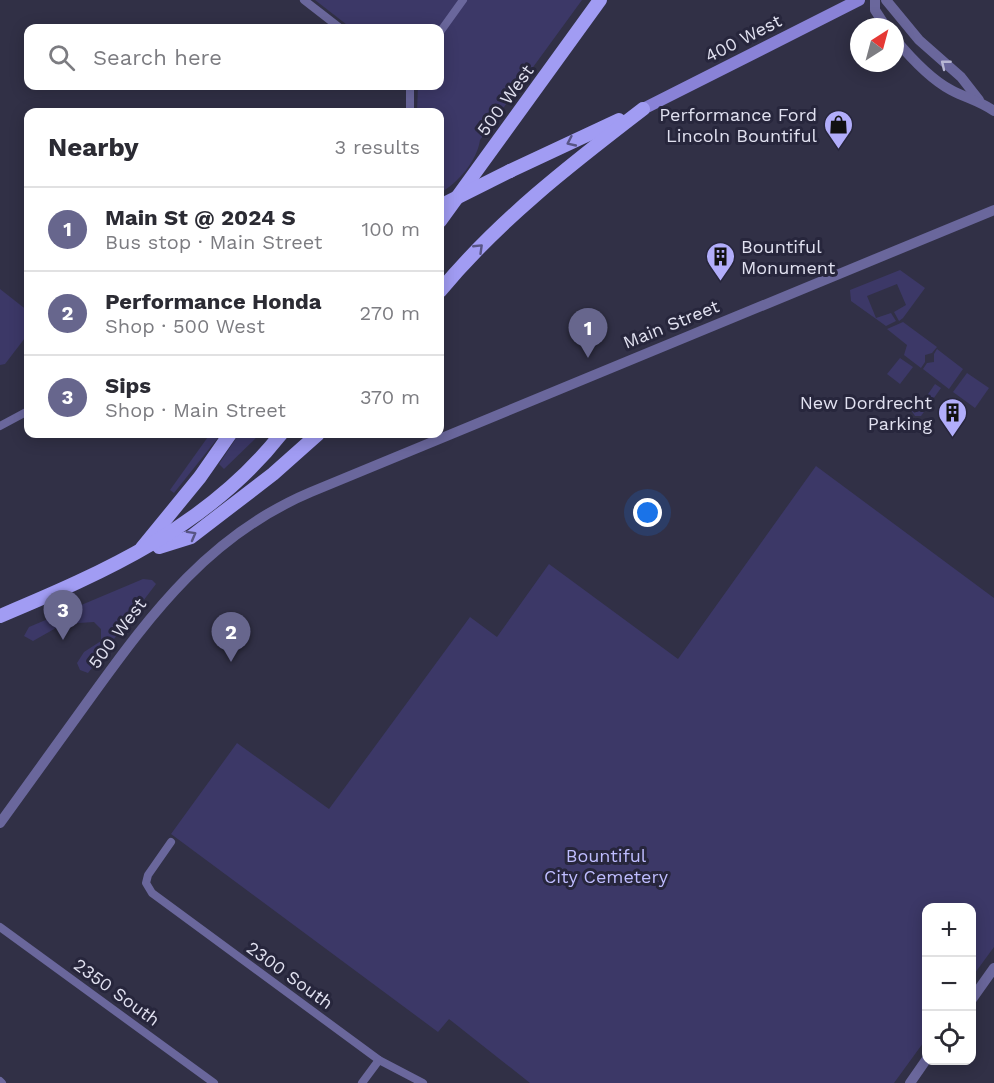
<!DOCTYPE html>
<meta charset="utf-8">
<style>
body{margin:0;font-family:"Work Sans",sans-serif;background:#f2f2f3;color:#2b2b33}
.controls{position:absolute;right:18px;bottom:18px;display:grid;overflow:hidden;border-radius:12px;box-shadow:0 3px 15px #0003}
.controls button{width:54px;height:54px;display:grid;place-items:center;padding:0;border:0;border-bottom:2px solid #e1e1e2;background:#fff;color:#2b2b33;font:30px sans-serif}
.compass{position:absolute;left:850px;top:18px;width:54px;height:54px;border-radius:50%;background:#fff;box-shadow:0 3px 15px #0003;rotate:36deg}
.you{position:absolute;left:648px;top:513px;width:21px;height:21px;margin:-15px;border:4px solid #fff;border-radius:50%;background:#1a73e8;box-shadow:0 0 0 9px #1a73e833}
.badge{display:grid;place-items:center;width:39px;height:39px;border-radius:50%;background:#67668d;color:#fff;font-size:20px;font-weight:700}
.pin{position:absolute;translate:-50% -50px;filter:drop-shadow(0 2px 3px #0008)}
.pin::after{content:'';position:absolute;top:32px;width:21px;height:18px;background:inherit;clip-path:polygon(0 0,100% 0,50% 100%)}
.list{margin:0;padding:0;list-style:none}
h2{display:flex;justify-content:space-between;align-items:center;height:78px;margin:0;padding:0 24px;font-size:26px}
h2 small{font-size:20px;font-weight:400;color:#7c7c81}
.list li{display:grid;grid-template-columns:39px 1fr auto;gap:18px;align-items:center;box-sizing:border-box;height:84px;padding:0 24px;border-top:2px solid #e1e1e2}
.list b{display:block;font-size:22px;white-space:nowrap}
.list p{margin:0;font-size:20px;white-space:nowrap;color:#7c7c81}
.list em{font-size:20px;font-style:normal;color:#7c7c81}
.icon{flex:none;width:33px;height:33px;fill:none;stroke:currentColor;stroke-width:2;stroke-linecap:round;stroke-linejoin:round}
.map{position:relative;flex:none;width:994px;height:1083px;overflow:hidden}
.search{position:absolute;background:#fff;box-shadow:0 3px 15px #0003;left:24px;top:24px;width:420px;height:66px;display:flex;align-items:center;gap:15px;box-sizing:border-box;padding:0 21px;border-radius:12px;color:#7c7c81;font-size:22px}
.panel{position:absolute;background:#fff;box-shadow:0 3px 15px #0003;left:24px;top:108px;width:420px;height:330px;border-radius:12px}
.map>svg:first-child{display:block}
.green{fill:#3c3867}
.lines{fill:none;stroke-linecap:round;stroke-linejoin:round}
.minor{stroke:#6a679c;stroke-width:8}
.tertiary{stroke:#6a679c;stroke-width:10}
.secondary{stroke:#8982d7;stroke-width:12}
.primary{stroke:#a19cf3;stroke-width:14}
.primary-bridge{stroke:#a19cf3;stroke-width:14}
.oneway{stroke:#b7b6d3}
.oneway2{stroke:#585585}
.labels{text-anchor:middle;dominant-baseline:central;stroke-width:6;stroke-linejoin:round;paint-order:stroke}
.street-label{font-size:18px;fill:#e1e1f0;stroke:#27263c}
.poi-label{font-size:18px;fill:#e1e1f0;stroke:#27263c;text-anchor:end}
.park-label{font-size:18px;fill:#bfbdff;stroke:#27263c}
</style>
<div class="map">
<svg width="994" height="1083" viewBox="0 0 994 1083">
<rect width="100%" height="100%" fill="#313046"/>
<!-- green -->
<g class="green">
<path d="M315 0H582L480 140C477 161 458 183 440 193V112H417L418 86H440V28H351Z"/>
<polygon points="900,270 925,288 903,318 899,321 894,312 906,305 897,284 867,296 876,318 891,313 896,321 886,326 851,301 850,290"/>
<polygon points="0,289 28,311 28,334 5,364 0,365"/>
<polygon points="903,322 937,347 932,353 925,355 925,362 921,368 904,355 907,345 887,329"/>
<polygon points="937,349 963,369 949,389 923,369 927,363 934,362 934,354"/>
<polygon points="900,358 913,367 900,384 887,374"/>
<polygon points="967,373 989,388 975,408 953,392"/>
<polygon points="935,384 941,388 921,416 915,416 911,410 915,413"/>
<polygon points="210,434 221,434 174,493 170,490"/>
<polygon points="239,434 260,434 224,469 219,464"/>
<polygon points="816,466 994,598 994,947 972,977 972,908 926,908 926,1039 894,1083 530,1083 449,1019 438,1032 171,834 237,743 329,809 470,617 497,637 549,564 678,659"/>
<polygon points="143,579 152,580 156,584 88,673 80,670 77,663 84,652 101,641 101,629 94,622 63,624 33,641 24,636 29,627"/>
</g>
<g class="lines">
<!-- minor -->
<g class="minor">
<polyline points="304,0 340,28"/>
<polyline points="440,32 463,0"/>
<polyline points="410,112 410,86"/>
<polyline points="0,426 28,411"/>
<polyline points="171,842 148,875 146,883 152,893 379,1060 423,1083"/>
<polyline points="0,927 214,1083"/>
<polyline points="0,1081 2,1083"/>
<polyline points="362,1083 379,1060"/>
</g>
<!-- tertiary -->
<g class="tertiary">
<polyline points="875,0 875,10 886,27"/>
<polyline points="886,0 919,40 961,77 979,100"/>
<path d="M895 39C910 57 930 79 951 90 966 98 980 101 994 111"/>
<path d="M0 823C30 781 61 739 91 697 153 611 211 534 311 492L994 210"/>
<polyline points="972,999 994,968"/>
<polyline points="910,1083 926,1060"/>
</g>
<!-- secondary -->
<polyline class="secondary" points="643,109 859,0"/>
<!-- primary -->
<g class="primary">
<polyline points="510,171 619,120"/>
<polyline points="440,221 600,0"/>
<path d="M440 291C499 220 570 165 643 109"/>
<polyline points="159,547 191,537 273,474 318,434"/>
<polyline points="142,548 200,477 230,434"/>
<path d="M0 616C105 572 209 526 281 434"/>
</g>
<!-- primary-bridge -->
<polyline class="primary-bridge" points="440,206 510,171"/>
</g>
<!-- one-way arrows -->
<defs><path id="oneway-chevron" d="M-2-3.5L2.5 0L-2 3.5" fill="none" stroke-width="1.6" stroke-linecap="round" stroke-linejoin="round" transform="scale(1.5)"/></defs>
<use class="oneway" href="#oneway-chevron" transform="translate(945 64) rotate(-141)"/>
<g class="oneway2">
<use href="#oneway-chevron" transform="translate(571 142) rotate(155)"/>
<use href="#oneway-chevron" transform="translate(479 248) rotate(-44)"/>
<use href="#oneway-chevron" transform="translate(192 535) rotate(-29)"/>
</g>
<!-- icons -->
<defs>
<symbol id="shop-pin" viewBox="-11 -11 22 30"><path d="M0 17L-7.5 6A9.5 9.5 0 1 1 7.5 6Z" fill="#b1adfa" stroke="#27263c"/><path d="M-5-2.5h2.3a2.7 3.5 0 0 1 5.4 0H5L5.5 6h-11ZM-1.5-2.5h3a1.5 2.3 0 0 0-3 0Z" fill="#111"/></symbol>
<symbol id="building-pin" viewBox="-11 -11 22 30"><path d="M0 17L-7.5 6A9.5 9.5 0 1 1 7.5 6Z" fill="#b1adfa" stroke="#27263c"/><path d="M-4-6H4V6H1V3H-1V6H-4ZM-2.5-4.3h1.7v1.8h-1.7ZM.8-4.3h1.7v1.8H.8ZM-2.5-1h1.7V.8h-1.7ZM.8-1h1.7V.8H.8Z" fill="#111"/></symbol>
</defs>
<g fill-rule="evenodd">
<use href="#shop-pin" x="822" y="108" width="33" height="45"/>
<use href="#building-pin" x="704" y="240" width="33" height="45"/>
<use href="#building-pin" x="936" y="396" width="33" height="45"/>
</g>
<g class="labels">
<!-- street labels -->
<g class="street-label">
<text transform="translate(743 38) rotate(-27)">400 West</text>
<text transform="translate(505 100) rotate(-54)">500 West</text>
<text transform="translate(671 324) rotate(-22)">Main Street</text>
<text transform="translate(117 633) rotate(-53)">500 West</text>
<text transform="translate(290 975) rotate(36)">2300 South</text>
<text transform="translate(117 992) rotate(36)">2350 South</text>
</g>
<!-- poi labels -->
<g class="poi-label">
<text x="817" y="114">Performance Ford<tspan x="817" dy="21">Lincoln Bountiful</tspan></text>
<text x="741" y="246" text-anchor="start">Bountiful<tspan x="741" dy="21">Monument</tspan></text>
<text x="932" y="402">New Dordrecht<tspan x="932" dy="21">Parking</tspan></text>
</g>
<!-- park labels -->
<g class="park-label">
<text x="606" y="855">Bountiful<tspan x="606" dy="21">City Cemetery</tspan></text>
</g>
</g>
</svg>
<div class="controls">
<button>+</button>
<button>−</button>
<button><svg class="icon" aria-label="locate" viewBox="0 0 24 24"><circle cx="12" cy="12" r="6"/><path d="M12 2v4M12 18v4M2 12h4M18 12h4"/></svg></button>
</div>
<svg class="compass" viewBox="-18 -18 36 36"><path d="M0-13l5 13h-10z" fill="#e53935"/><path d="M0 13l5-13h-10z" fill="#7c7c81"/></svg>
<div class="you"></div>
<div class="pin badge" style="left:588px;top:358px">1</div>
<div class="pin badge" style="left:231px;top:662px">2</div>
<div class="pin badge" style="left:63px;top:640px">3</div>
<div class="search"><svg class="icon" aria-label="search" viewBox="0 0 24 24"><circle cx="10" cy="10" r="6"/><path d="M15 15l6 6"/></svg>Search here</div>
<section class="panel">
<h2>Nearby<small>3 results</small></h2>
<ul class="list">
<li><span class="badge">1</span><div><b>Main St @ 2024 S</b><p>Bus stop · Main Street</p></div><em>100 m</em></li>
<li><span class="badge">2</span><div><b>Performance Honda</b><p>Shop · 500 West</p></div><em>270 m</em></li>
<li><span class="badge">3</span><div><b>Sips</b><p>Shop · Main Street</p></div><em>370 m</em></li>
</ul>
</section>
</div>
